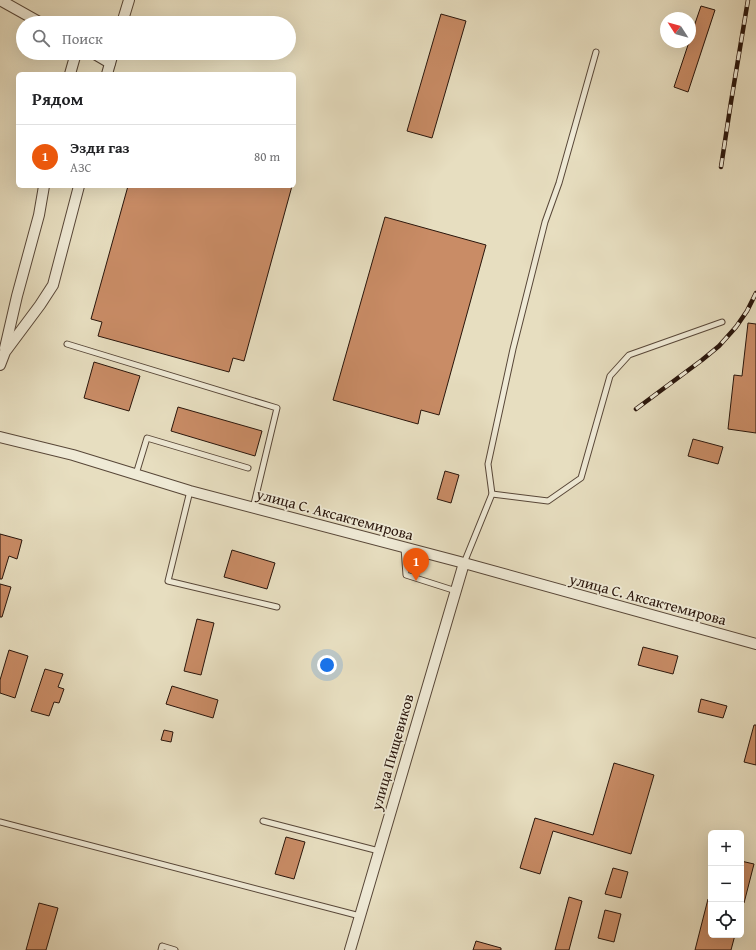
<!DOCTYPE html>
<html lang="ru">
<meta charset="utf-8">
<style>
body{margin:0;font-family:"Gentium Book Plus",serif;background:#f6f6f6;color:#202124}
.controls{position:absolute;right:12px;bottom:12px;display:grid;overflow:hidden;border-radius:6px;box-shadow:0 4px 16px #0002}
.controls button{width:36px;height:36px;display:grid;place-items:center;padding:0;border:0;border-bottom:1px solid #e0e0e0;background:#fff;color:#202124;font:20px sans-serif}
.compass{position:absolute;left:660px;top:12px;width:36px;height:36px;border-radius:50%;background:#fff;box-shadow:0 4px 16px #0002;rotate:306deg}
.you{position:absolute;left:327px;top:665px;width:14px;height:14px;margin:-10px;border:3px solid #fff;border-radius:50%;background:#1a73e8;box-shadow:0 0 0 6px #1a73e833}
.badge{display:grid;place-items:center;width:26px;height:26px;border-radius:50%;background:#ea580c;color:#fff;font-size:13px;font-weight:700}
.pin{position:absolute;translate:-50% -33px;filter:drop-shadow(0 1px 2px #0008)}
.pin::after{content:'';position:absolute;top:21px;width:14px;height:12px;background:inherit;clip-path:polygon(0 0,100% 0,50% 100%)}
.list{margin:0;padding:0;list-style:none}
h2{display:flex;justify-content:space-between;align-items:center;height:52px;margin:0;padding:0 16px;font-size:17px}
h2 small{font-size:13px;font-weight:400;color:#757577}
.list li{display:grid;grid-template-columns:26px 1fr auto;gap:12px;align-items:center;box-sizing:border-box;height:64px;padding:0 16px;border-top:1px solid #e0e0e0}
.list b{display:block;font-size:15px;white-space:nowrap}
.list p{margin:0;font-size:13px;white-space:nowrap;color:#757577}
.list em{font-size:13px;font-style:normal;color:#757577}
.icon{flex:none;width:22px;height:22px;fill:none;stroke:currentColor;stroke-width:2;stroke-linecap:round;stroke-linejoin:round}
.map{position:relative;flex:none;width:756px;height:950px;overflow:hidden}
.search{position:absolute;background:#fff;box-shadow:0 4px 16px #0002;left:16px;top:16px;width:280px;height:44px;display:flex;align-items:center;gap:10px;box-sizing:border-box;padding:0 14px;border-radius:22px;color:#757577;font-size:15px}
.panel{position:absolute;background:#fff;box-shadow:0 4px 16px #0002;left:16px;top:72px;width:280px;height:116px;border-radius:6px}
.map>svg:first-child{display:block}
.building{fill:#c98c66;stroke:#29150b}
.lines{fill:none;stroke-linecap:round;stroke-linejoin:round}
.lane-casing{stroke:#584738;stroke-width:7}
.street-casing{stroke:#584738;stroke-width:12}
.lane{stroke:#efead6;stroke-width:5}
.street{stroke:#efead6;stroke-width:10}
.rail-casing{stroke:#29150b;stroke-width:4.5}
.rail{stroke:#efead6;stroke-width:3;stroke-dasharray:9;stroke-linecap:butt}
.labels{text-anchor:middle;dominant-baseline:central;stroke-width:3.5;stroke-linejoin:round;paint-order:stroke}
.street-label{font-size:15px;fill:#29150b;stroke:#efead6}
</style>
<div class="map">
<svg width="756" height="950" viewBox="0 0 756 950">
<rect width="100%" height="100%" fill="#e7dec0"/>
<filter id="stains"><feTurbulence type="fractalNoise" baseFrequency=".005" numOctaves="4"/><feColorMatrix values="0 0 0 0 .2 0 0 0 0 .09 0 0 0 0 .02 0 0 0 .5 -.17"/></filter>
<radialGradient id="worn" r=".72"><stop offset=".6" stop-color="#630" stop-opacity="0"/><stop offset="1" stop-color="#630" stop-opacity=".3"/></radialGradient>
<!-- building -->
<g class="building">
<polygon points="701,6 715,10 688,92 674,87 689,42 690,42 690,38"/>
<polygon points="441,14 466,21 432,138 407,131"/>
<polygon points="128,186 292,186 244,361 233,358 229,372 98,336 102,322 91,319"/>
<polygon points="385,217 486,245 439,415 421,410 418,424 333,400"/>
<polygon points="748,323 756,324 756,433 728,429 734,375 742,376"/>
<polygon points="94,362 140,376 129,411 84,398"/>
<polygon points="178,407 262,431 255,456 171,431"/>
<polygon points="693,439 723,447 718,464 688,456"/>
<polygon points="445,471 459,475 451,503 437,499"/>
<polygon points="0,534 22,540 17,559 9,556 2,579 0,579"/>
<polygon points="232,550 275,563 267,589 224,577"/>
<polygon points="0,584 11,587 2,617 0,617"/>
<polygon points="197,619 214,623 201,675 184,671"/>
<polygon points="643,647 678,656 673,674 638,665"/>
<polygon points="9,650 28,656 15,698 0,693 0,680"/>
<polygon points="45,669 63,674 58,687 64,689 59,703 54,702 49,716 31,711"/>
<polygon points="172,686 218,700 213,718 166,704"/>
<polygon points="701,699 727,706 723,718 698,712"/>
<polygon points="754,725 756,725 756,765 744,762"/>
<polygon points="164,730 173,732 171,742 161,740"/>
<polygon points="614,763 654,775 631,854 553,831 540,874 520,868 535,818 593,835"/>
<polygon points="286,837 305,842 294,879 275,874"/>
<polygon points="741,861 754,864 744,903 741,902"/>
<polygon points="613,868 628,872 621,898 605,894"/>
<polygon points="569,897 582,901 569,950 555,950"/>
<polygon points="708,899 711,899 711,935 735,935 731,950 695,950"/>
<polygon points="39,903 58,908 46,950 26,950"/>
<polygon points="605,910 621,914 614,942 598,938"/>
<polygon points="476,941 501,948 501,950 473,950"/>
</g>
<g class="lines">
<defs>
<g id="lane">
<polyline points="67,344 277,408 253,508"/>
<polyline points="136,474 147,438 248,468"/>
<polyline points="190,491 168,581 277,607"/>
<polyline points="492,494 548,501 581,478 610,376 629,355 722,322"/>
<polyline points="404,548 406,575 456,591"/>
<polyline points="464,563 492,494 488,464 513,349 545,222 559,183 596,52"/>
<polyline points="263,821 379,851"/>
<polyline points="0,822 360,916"/>
<polyline points="161,950 162,946 175,950"/>
</g>
<g id="street">
<polyline points="0,0 41,23"/>
<polyline points="122,23 129,0"/>
<polyline points="93,53 110,63"/>
<polyline points="70,74 76,53"/>
<polyline points="107,74 113,53"/>
<polyline points="5,348 17,296 39,215 44,186"/>
<polyline points="0,365 5,352 40,305 53,285 79,186"/>
<polyline points="0,437 73,455 190,491 464,563 756,644"/>
<polyline points="350,950 464,563"/>
</g>
</defs>
<!-- lane casing -->
<use href="#lane" class="lane-casing"/>
<!-- street casing -->
<use href="#street" class="street-casing"/>
<!-- lane -->
<use href="#lane" class="lane"/>
<!-- street -->
<use href="#street" class="street"/>
<defs>
<g id="rail">
<polyline points="721,167 731,102 748,0"/>
<polyline points="636,409 702,360 719,346 736,327 747,311 756,293"/>
</g>
</defs>
<!-- rail casing -->
<use href="#rail" class="rail-casing"/>
<!-- rail -->
<use href="#rail" class="rail"/>
</g>
<g class="labels">
<!-- street labels -->
<g class="street-label">
<text transform="translate(335 514) rotate(15)">улица С. Аксактемирова</text>
<text transform="translate(648 599) rotate(15)">улица С. Аксактемирова</text>
<text transform="translate(392 752) rotate(-74)">улица Пищевиков</text>
</g>
</g>
<rect width="100%" height="100%" filter="url(#stains)"/>
<rect width="100%" height="100%" fill="url(#worn)"/>
</svg>
<div class="controls">
<button>+</button>
<button>−</button>
<button><svg class="icon" aria-label="locate" viewBox="0 0 24 24"><circle cx="12" cy="12" r="6"/><path d="M12 2v4M12 18v4M2 12h4M18 12h4"/></svg></button>
</div>
<svg class="compass" viewBox="-18 -18 36 36"><path d="M0-13l5 13h-10z" fill="#e53935"/><path d="M0 13l5-13h-10z" fill="#757577"/></svg>
<div class="you"></div>
<div class="pin badge" style="left:416px;top:581px">1</div>
<div class="search"><svg class="icon" aria-label="search" viewBox="0 0 24 24"><circle cx="10" cy="10" r="6"/><path d="M15 15l6 6"/></svg>Поиск</div>
<section class="panel">
<h2>Рядом<small></small></h2>
<ul class="list">
<li><span class="badge">1</span><div><b>Эзди газ</b><p>АЗС</p></div><em>80 m</em></li>
</ul>
</section>
</div>
